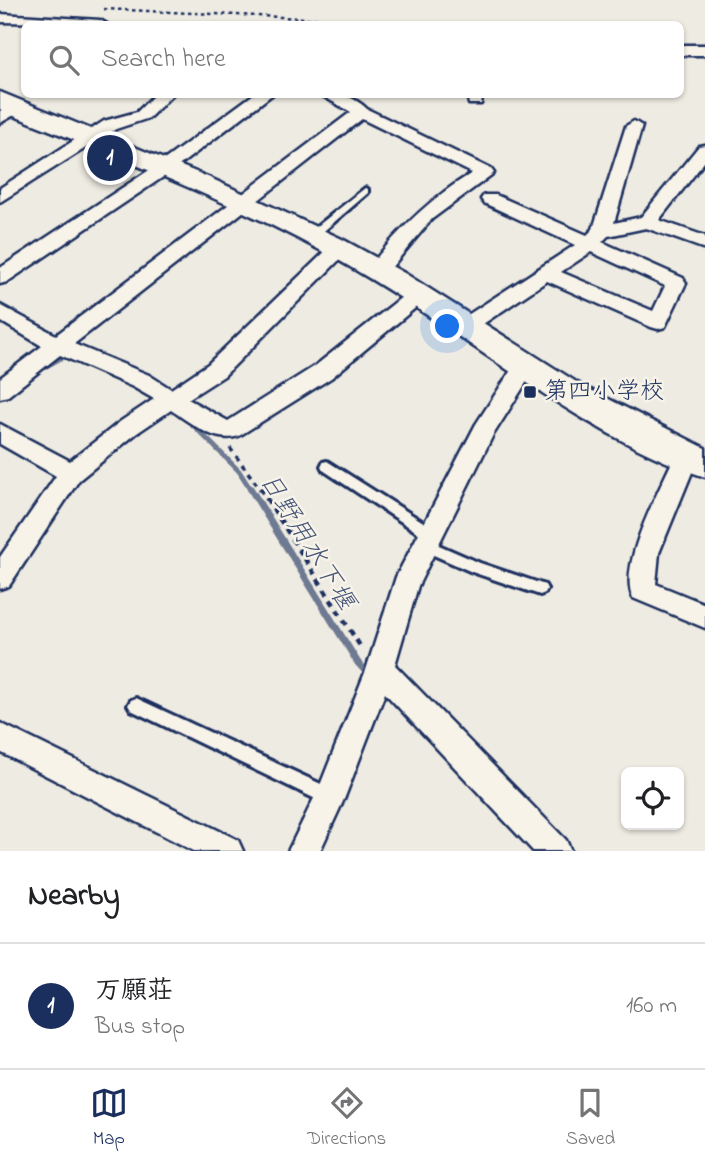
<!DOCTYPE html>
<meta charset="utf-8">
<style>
body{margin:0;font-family:"Indie Flower","Klee One",sans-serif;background:#f6f6f6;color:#202124}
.controls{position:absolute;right:21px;bottom:21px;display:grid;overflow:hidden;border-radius:10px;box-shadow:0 2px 5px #0004}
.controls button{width:63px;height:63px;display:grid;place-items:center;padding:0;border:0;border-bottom:2px solid #e0e0e0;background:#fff;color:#202124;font:35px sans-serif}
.you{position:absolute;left:448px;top:327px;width:24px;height:24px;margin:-18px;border:5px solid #fff;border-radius:50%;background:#1a73e8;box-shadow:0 0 0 10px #1a73e833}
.badge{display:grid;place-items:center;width:46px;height:46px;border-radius:50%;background:#1b2f5e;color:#fff;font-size:23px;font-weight:700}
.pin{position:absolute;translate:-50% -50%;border:4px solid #fff;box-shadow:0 2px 7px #0006}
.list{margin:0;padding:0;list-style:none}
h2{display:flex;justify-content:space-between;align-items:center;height:91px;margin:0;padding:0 28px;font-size:30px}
h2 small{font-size:23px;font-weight:400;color:#757577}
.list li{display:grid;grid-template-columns:46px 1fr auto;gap:21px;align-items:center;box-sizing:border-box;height:126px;padding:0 28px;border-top:2px solid #e0e0e0}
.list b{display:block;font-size:26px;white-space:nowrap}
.list p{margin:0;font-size:23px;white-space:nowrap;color:#757577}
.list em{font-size:23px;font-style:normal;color:#757577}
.icon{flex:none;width:38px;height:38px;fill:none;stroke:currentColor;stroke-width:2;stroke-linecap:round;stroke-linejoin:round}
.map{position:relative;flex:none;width:705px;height:851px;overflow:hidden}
.search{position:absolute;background:#fff;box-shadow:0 2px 5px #0004;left:21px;right:21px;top:21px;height:77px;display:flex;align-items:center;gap:18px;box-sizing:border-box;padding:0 24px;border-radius:10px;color:#757577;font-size:26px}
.sheet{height:217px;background:#fff}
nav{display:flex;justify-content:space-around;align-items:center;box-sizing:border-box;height:98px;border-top:2px solid #e0e0e0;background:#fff;font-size:19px;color:#757577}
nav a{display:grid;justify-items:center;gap:4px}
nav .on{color:#1b2f5e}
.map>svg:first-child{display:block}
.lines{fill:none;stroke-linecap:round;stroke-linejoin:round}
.stream-far1{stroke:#6e7992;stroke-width:5}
.stream{stroke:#6e7992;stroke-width:7}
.service-casing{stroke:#1b2f5e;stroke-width:6}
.minor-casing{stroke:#1b2f5e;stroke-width:5}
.secondary-casing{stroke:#1b2f5e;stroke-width:5}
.path-far2{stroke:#1b2f5e;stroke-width:2.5;stroke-dasharray:3.5 3.5;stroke-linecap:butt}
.path-far1{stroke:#1b2f5e;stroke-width:3.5;stroke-dasharray:5 5;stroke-linecap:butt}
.path{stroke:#1b2f5e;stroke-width:4.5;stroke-dasharray:6 6;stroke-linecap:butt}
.service{fill:#f7f3e8;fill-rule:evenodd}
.minor{fill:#f7f3e8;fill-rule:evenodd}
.secondary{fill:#f7f3e8;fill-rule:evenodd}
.poi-dot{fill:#1b2f5e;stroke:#f7f3e8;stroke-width:2.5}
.labels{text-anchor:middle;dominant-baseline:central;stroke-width:5;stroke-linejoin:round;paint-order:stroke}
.poi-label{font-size:24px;fill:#1b2f5e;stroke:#f7f3e8;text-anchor:start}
.water-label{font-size:26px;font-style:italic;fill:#455478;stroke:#f7f3e8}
</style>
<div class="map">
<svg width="705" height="851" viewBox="0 0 705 851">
<rect width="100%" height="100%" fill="#eeebe2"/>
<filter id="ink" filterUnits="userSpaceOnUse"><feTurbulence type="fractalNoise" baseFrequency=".0143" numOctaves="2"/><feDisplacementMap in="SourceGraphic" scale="14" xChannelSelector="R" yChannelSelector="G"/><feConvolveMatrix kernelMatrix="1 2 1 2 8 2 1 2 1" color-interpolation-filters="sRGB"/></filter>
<g filter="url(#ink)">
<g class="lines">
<!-- stream-far1 -->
<g class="stream-far1">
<polyline points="41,369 68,354"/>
<polyline points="189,421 239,471 251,490"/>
</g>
<!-- stream -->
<polyline class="stream" points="250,488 358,663 370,676"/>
<defs>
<g id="service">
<polygon points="365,188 368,189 368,193 318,236 310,236 310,232"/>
<polygon points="327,461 436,530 438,534 436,538 431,540 426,538 323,470 321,466 323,462"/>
<polygon points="425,539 480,563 545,585 547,589 545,593 540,595 472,572 420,549 418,545 420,541"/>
<polygon points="136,698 336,791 338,797 336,803 330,805 324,803 131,710 128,705 131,700"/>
</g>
<g id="minor">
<polygon points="0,14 100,20 107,24 0,22"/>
<rect x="680" y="45" width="25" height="10"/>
<polygon points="155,94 173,94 149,118 116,129 0,202 0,188 104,121 137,112"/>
<polygon points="254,94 273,94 172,171 7,282 0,284 0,268 160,163"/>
<path d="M319 94C338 94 353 95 367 109L491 169 494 173 432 219 385 275H371L368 270 371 265C400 228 431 198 472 173L362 119 74 344 149 375 171 389 208 364 333 244H347L350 248 347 252 224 376 188 399 228 421 315 366 412 289H426L429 294 426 299 331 378 239 436C215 444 191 423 171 410L137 433 79 480 9 586 0 589V557L56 476 0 444V424L70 461 121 421 154 399 133 387 60 355 8 396 0 398V378L42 346 0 321V305L56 335 351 112Z"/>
<polygon points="467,94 483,94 481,104 469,104"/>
<polygon points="17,104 23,106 25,109 0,123 0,111"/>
<path d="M634 121 642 126 614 223 641 217 699 146 705 145V161L659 220 705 236V249L646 228 608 236 602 242 683 278 686 283 665 327 658 329 651 327 547 281 474 330 467 332 460 330 457 325 460 320 575 245 484 203 481 199 484 195H496L587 235 593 229 626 126ZM591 252 665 286 653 311 561 272Z"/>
<polygon points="525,359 533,361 536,367 493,435 418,586 395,665 566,840 571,851 533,851 385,693 345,797 320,851 288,851 319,788 366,670 396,577 476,424 517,361"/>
<path d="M687 446 695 448 699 455 659 553 656 584 705 604V628L633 598C617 565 661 488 675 455L679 448Z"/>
<polygon points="0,723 238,840 243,851 194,851 0,752"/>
</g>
<path id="secondary" d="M0 92 208 177 342 239 406 274 581 385 705 448V477C585 437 477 342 369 278 256 210 131 163 9 114L0 109Z"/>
</defs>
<!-- service casing -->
<use href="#service" class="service-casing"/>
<!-- minor casing -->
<use href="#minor" class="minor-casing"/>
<!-- secondary casing -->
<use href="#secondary" class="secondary-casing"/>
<!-- path-far2 -->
<polyline class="path-far2" points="104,9 435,24"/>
<!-- path-far1 -->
<polyline class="path-far1" points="230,448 261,490"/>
<!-- path -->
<polyline class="path" points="260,488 362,649"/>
<!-- service -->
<use href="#service" class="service"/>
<!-- minor -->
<use href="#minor" class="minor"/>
<!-- secondary -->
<use href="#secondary" class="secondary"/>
</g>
</g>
<!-- markers -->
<rect class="poi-dot" x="523" y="385" width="14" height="14" rx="3.5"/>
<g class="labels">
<!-- poi labels -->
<g class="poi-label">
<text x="544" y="392">第四小学校</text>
</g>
<!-- water labels -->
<g class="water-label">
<text transform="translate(306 542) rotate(58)">日野用水下堰</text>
</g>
</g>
</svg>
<div class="controls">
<button><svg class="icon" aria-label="locate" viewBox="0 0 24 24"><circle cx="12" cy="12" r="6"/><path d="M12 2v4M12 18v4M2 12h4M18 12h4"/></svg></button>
</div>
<div class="you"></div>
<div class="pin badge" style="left:110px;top:158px">1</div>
<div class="search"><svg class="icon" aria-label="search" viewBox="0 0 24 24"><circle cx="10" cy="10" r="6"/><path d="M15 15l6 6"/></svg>Search here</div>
</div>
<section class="sheet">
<h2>Nearby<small></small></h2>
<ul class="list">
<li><span class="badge">1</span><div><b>万願荘</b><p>Bus stop</p></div><em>160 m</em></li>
</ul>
</section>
<nav>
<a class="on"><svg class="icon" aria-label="map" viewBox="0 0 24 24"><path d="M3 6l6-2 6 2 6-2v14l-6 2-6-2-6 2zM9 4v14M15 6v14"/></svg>Map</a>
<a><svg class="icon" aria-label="directions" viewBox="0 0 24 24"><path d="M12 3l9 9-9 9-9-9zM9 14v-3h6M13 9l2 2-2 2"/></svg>Directions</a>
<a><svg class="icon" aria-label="saved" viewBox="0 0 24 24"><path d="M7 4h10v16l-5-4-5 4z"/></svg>Saved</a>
</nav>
